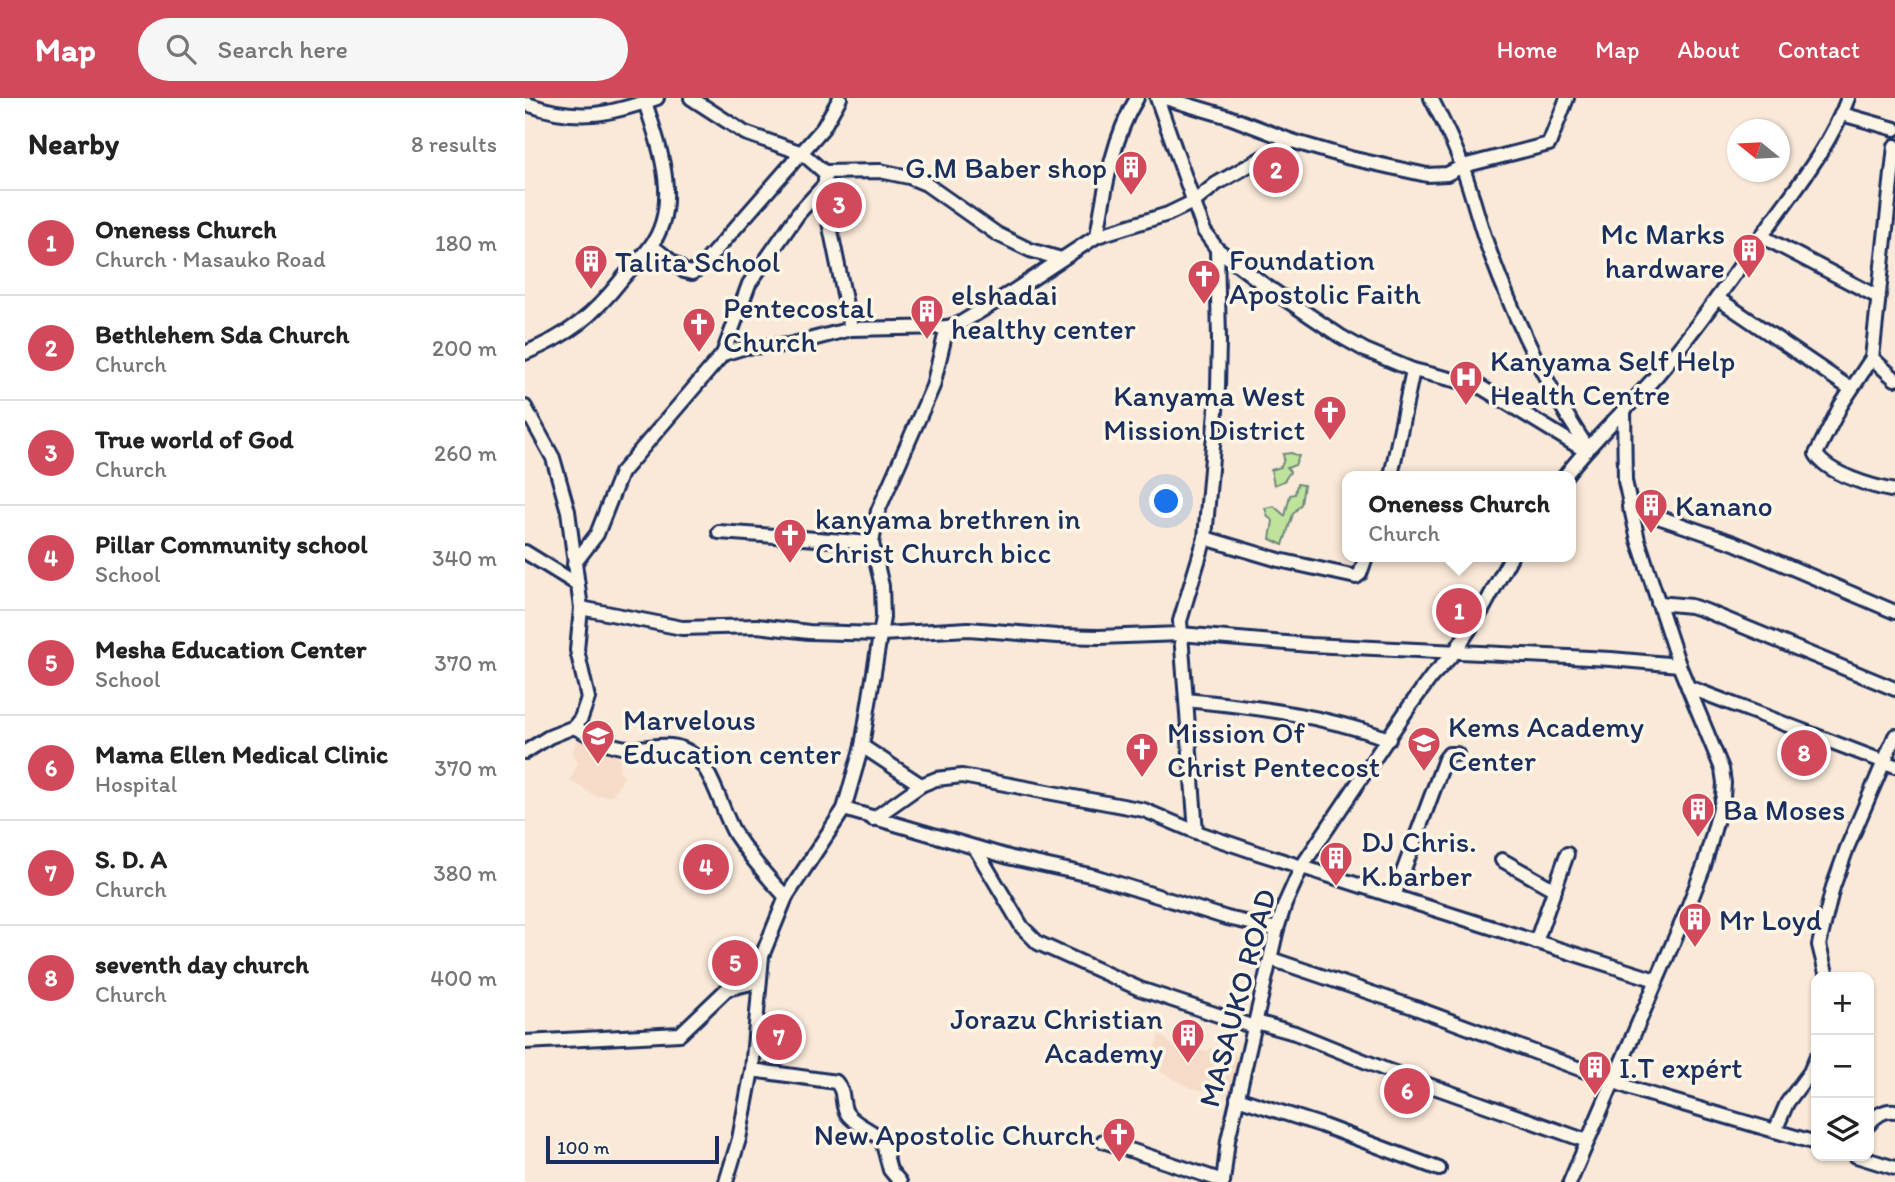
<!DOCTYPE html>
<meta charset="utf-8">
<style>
body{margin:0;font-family:Itim,sans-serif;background:#f6f6f6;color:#222}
.controls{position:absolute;right:21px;bottom:21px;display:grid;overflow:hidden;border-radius:14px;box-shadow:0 2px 5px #0004}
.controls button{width:63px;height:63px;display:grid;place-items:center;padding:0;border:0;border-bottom:2px solid #e0e0e0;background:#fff;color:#222;font:35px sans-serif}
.compass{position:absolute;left:1202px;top:21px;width:63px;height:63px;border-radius:50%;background:#fff;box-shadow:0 2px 5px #0004;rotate:288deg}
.scale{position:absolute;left:21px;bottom:18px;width:173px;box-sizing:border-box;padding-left:7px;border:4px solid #1b2f5e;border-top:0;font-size:19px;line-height:24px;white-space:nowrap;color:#1b2f5e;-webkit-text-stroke:5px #fcf5e5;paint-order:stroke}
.you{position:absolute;left:642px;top:404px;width:24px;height:24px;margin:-18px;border:5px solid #fff;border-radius:50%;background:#1a73e8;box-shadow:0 0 0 10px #1a73e833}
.badge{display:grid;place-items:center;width:46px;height:46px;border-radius:50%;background:#d1495b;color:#fff;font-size:23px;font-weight:700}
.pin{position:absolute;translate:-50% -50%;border:4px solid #fff;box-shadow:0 2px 7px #0006}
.popup{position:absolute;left:817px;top:373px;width:234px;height:91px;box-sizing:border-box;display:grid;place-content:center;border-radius:14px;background:#fff;filter:drop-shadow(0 2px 5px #0005);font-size:23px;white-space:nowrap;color:#767676}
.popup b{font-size:26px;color:#222}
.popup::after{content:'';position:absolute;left:50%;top:100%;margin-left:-14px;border:14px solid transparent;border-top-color:#fff}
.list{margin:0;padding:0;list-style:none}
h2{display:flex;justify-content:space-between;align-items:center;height:91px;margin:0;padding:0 28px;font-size:30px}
h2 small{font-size:23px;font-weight:400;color:#767676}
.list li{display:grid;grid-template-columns:46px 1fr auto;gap:21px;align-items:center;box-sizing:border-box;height:105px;padding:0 28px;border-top:2px solid #e0e0e0}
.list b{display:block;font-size:26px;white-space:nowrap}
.list p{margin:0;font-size:23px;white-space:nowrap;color:#767676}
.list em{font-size:23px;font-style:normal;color:#767676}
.icon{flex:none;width:38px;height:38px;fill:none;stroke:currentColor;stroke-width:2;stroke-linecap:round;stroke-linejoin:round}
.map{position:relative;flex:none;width:1370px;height:1084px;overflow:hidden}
header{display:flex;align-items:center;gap:42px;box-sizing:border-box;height:98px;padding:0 35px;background:#d1495b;color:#fff}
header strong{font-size:33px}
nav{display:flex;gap:38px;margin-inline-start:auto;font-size:24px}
.search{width:490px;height:63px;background:#f6f6f6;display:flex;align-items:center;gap:18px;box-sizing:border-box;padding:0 24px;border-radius:38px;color:#767676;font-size:26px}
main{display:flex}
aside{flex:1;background:#fff}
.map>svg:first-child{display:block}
.built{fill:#f7dbc9}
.green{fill:#c0e39c;stroke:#6e897d;stroke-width:2}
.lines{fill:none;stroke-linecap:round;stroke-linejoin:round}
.minor-casing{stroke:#1b2f5e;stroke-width:18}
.minor{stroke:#fcf5e5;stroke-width:12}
.labels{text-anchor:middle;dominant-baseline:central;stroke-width:7;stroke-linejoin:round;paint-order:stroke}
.poi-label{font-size:30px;fill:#1b2f5e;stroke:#fcf5e5;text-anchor:start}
.street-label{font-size:30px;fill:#1b2f5e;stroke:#fcf5e5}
</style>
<header>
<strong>Map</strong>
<div class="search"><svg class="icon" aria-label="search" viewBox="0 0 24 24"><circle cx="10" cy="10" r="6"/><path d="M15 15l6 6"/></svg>Search here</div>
<nav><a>Home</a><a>Map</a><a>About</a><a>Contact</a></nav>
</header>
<main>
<aside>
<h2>Nearby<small>8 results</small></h2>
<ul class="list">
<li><span class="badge">1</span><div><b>Oneness Church</b><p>Church · Masauko Road</p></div><em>180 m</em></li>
<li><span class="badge">2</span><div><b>Bethlehem Sda Church</b><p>Church</p></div><em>200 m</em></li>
<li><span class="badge">3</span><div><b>True world of God</b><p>Church</p></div><em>260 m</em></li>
<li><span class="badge">4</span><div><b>Pillar Community school</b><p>School</p></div><em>340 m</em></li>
<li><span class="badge">5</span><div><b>Mesha Education Center</b><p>School</p></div><em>370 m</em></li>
<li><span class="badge">6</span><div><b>Mama Ellen Medical Clinic</b><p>Hospital</p></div><em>370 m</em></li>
<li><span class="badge">7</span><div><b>S. D. A</b><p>Church</p></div><em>380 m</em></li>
<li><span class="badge">8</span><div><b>seventh day church</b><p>Church</p></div><em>400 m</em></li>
</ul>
</aside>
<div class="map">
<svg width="1370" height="1084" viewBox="0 0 1370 1084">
<rect width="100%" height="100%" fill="#fae9d8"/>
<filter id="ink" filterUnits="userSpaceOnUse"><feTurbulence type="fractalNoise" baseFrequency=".0143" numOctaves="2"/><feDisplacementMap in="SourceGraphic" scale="14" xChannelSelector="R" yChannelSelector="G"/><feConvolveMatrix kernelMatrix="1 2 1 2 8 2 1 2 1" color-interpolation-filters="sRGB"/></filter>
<g filter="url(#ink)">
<!-- built -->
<g class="built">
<polygon points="52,639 83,651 95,662 94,672 99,679 87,698 71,698 45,683 53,664 47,658"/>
<polygon points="635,936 652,952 683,953 685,950 717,959 707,998 666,990 623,967"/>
</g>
<!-- green -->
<g class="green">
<polygon points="766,355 774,358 770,367 762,370 765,374 759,383 749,387 746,372 756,369 759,361 758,356"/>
<polygon points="772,386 779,387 776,406 768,416 758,447 745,441 748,423 743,419 740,410 749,408 760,418 765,397 770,396"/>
</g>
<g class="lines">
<defs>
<g id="minor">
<polyline points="166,0 220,35 277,55 299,74 355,73 384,79 401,86 472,136 505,152 536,161"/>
<polyline points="632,0 679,133 692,151 741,188 815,238 840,252 888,272 954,288 1059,352"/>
<polyline points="640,0 704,19 767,43 825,60 902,77 922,76 938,68 1024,46 1042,0"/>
<path d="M906 0C917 22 929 44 937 68 947 94 953 122 963 149 989 220 1020 286 1062 349"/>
<path d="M2 6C52 24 83 17 132 0"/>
<polyline points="1317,16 1370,31"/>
<path d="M1370 48 1347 260 1316 307 1291 356C1302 376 1349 389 1370 393"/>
<polyline points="300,81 303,119 326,231"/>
<path d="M572 138C580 91 587 41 612 0"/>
<polyline points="1236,138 1353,199"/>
<polyline points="127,148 159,173 167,175 176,169 298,30 315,0"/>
<polyline points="1192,200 1326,291"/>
<path d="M0 255C44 237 68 218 97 181 106 170 117 160 125 149 157 107 134 47 120 4"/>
<polyline points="198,256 221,249 264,247 326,231 422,229 434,226 487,194 572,138 643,116 670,103 691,86 767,43"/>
<polyline points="1347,260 1370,281"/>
<polyline points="0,309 28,360 43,413 56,510 52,552 63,600 56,620 49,629 24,639 0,654"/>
<polyline points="866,378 888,272"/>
<path d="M1040 378C1068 341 1102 311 1133 276 1175 226 1213 171 1251 118 1278 81 1307 43 1323 0"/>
<polyline points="1104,409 1209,445 1370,514"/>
<polyline points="194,434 347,445"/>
<polyline points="680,440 754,462 831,479 835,476 841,459"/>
<polyline points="0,454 52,486"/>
<polyline points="49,466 72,436 96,375 198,256 224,186 273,116 301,85"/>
<polyline points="1133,505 1166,508 1181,513 1370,591"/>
<polyline points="56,510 157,530 232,528 284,534 356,536 443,531 532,538 574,539 655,536 785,547 1086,561 1154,567"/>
<polyline points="1163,589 1370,668"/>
<path d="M661 602C731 609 797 617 864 641"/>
<path d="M49 629C66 638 85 649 104 650 122 651 140 644 158 651 187 662 195 711 210 736 225 759 242 779 261 799"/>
<polyline points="337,648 396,687"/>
<polyline points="319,711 487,760 569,778 702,820 752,831"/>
<polyline points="348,721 396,687 411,681 437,678 619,712 671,734 733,755 1131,882"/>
<polyline points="671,734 655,523 680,440 693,290 694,242 692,151"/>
<polyline points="450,750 497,829 513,845 615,891 729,929"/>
<polyline points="977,762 1030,792"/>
<polyline points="869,798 920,661 924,656 932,656"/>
<polyline points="1011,844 1042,756"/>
<polyline points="746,861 888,909 1117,994 1291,1045"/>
<polyline points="1302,879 1294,847 1308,789 1322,750 1370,638"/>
<polyline points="731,924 770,935 864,973 1062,1043"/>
<polyline points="0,944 155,936 202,891 234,883"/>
<path d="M227 972 311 984C320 994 316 1001 320 1012 325 1025 348 1032 357 1042L365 1072 375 1084"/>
<polyline points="712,1000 796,1027 914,1071"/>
<path d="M1344 1026C1350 1018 1360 1011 1370 1013"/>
<polyline points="1250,1033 1262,1005 1285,974 1291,960"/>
<polyline points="578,1043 698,1083"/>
<polyline points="1331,1058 1370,1070"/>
<polyline points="201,1084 214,1041 227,972 237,858 261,799 319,711 337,648 358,519 357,488 347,445 353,413 408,288 422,229"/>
<polyline points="698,1084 703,1042 752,831 760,806 777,768 884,609 907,578 929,555 959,509 986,459"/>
<polyline points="1045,1084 1160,817 1179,768 1198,699 1199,685 1197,671 1154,567 1113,442 1100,383 1099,312"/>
</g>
</defs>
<!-- minor casing -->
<use href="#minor" class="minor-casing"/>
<!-- minor -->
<use href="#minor" class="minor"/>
</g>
</g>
<!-- icons -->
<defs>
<symbol id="building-pin" viewBox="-11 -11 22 30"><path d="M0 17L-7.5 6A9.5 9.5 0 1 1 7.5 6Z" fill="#d1495b" stroke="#fcf5e5"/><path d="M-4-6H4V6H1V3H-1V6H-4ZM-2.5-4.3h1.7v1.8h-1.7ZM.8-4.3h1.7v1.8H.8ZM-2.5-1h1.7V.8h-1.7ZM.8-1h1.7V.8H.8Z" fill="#fff"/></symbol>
<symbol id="church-pin" viewBox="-11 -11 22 30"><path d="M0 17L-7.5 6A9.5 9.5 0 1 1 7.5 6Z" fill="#d1495b" stroke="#fcf5e5"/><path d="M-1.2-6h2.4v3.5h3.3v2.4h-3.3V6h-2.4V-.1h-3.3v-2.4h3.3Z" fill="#fff"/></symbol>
<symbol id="hospital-pin" viewBox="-11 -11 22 30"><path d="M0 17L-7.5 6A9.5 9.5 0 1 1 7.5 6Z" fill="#d1495b" stroke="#fcf5e5"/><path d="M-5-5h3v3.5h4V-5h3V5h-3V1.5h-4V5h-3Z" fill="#fff"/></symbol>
<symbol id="school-pin" viewBox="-11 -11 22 30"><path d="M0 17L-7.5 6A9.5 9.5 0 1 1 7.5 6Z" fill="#d1495b" stroke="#fcf5e5"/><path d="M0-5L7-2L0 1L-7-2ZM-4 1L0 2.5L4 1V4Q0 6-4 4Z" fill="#fff"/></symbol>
</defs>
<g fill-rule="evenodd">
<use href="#building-pin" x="587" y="50" width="38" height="52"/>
<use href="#building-pin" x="1205" y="133" width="38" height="52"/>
<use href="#building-pin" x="47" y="144" width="38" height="52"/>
<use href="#church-pin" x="660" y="159" width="38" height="52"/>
<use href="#building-pin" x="383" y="194" width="38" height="52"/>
<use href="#church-pin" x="155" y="207" width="38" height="52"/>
<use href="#hospital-pin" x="922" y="260" width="38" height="52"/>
<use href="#church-pin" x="786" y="295" width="38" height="52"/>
<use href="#building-pin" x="1107" y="388" width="38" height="52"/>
<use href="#church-pin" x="246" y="418" width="38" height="52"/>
<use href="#school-pin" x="54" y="619" width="38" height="52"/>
<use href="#school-pin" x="880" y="626" width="38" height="52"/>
<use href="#church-pin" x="598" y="632" width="38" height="52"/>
<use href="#building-pin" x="1154" y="692" width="38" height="52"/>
<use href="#building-pin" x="792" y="741" width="38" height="52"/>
<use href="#building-pin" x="1151" y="802" width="38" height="52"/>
<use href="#building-pin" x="644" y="918" width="38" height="52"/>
<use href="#building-pin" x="1051" y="950" width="38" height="52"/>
<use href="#church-pin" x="575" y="1017" width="38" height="52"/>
</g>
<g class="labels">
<!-- poi labels -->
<g class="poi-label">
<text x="582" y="69" text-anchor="end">G.M Baber shop</text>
<text x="1200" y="135" text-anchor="end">Mc Marks<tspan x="1200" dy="34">hardware</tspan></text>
<text x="704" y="161">Foundation<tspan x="704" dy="34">Apostolic Faith</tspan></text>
<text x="90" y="163">Talita School</text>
<text x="426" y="196">elshadai<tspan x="426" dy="34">healthy center</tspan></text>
<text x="198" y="209">Pentecostal<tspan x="198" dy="34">Church</tspan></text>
<text x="965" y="262">Kanyama Self Help<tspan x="965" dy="34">Health Centre</tspan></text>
<text x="780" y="297" text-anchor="end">Kanyama West<tspan x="780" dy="34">Mission District</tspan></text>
<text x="1150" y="407">Kanano</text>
<text x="290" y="420">kanyama brethren in<tspan x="290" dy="34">Christ Church bicc</tspan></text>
<text x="98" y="621">Marvelous<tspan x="98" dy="34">Education center</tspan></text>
<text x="923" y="628">Kems Academy<tspan x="923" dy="34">Center</tspan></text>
<text x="642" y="634">Mission Of<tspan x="642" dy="34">Christ Pentecost</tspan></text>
<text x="1198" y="711">Ba Moses</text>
<text x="836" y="743">DJ Chris.<tspan x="836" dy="34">K.barber</tspan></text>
<text x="1194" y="821">Mr Loyd</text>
<text x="638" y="920" text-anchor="end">Jorazu Christian<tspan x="638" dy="34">Academy</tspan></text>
<text x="1094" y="969">I.T expért</text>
<text x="570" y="1036" text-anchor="end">New Apostolic Church</text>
</g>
<!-- street labels -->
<g class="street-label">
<text transform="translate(712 900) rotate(-75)">MASAUKO ROAD</text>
</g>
</g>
</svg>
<div class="controls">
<button>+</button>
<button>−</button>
<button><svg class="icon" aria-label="layers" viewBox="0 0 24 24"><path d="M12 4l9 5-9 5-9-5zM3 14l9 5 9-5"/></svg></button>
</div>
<svg class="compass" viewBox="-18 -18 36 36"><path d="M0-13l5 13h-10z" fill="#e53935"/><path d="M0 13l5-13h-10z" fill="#767676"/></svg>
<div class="scale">100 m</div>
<div class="you"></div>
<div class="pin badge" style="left:934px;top:513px">1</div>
<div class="popup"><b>Oneness Church</b>Church</div>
<div class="pin badge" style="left:751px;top:72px">2</div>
<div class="pin badge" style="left:314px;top:107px">3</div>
<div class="pin badge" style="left:181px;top:769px">4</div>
<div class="pin badge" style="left:210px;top:865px">5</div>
<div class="pin badge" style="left:882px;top:993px">6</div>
<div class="pin badge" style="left:254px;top:939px">7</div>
<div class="pin badge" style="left:1279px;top:655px">8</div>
</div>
</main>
